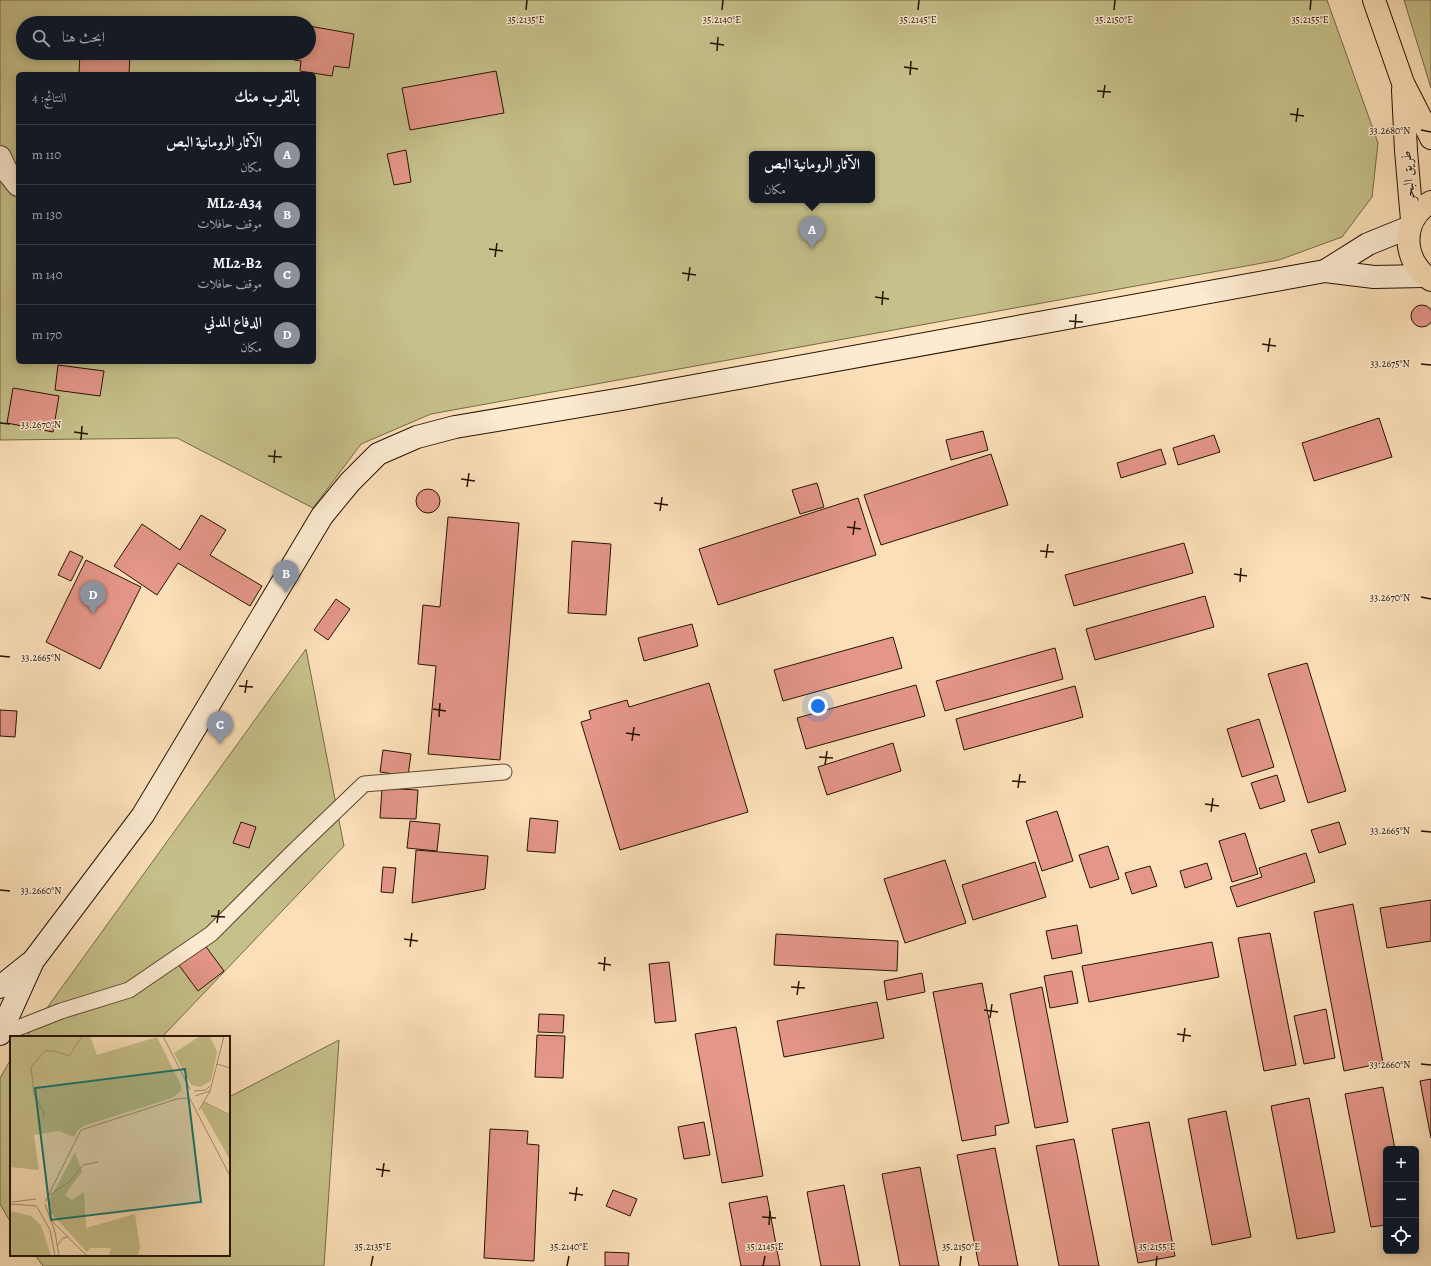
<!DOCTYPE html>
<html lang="ar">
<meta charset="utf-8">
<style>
body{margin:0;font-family:Alegreya,Amiri,serif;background:#20242c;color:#f1f3f6;direction:rtl}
.controls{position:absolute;right:12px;bottom:12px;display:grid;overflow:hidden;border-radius:6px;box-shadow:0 2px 10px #0003}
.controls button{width:36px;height:36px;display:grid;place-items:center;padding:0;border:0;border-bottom:1px solid #363941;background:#171b24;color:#f1f3f6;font:20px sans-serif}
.you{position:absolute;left:818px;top:706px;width:14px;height:14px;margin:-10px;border:3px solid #fff;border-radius:50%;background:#1a73e8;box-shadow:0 0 0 6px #1a73e833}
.badge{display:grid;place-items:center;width:26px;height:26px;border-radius:50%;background:#8c9099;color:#fff;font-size:13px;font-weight:700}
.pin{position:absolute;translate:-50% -33px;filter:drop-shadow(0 1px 2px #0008)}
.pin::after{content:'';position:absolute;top:21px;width:14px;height:12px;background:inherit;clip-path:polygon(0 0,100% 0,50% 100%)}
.popup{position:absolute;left:749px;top:151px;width:126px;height:52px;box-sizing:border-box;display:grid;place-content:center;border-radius:6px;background:#171b24;filter:drop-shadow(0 1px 3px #0005);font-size:13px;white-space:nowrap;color:#9ea1a6}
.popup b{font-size:15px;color:#f1f3f6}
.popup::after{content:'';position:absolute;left:50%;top:100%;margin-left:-8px;border:8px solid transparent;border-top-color:#171b24}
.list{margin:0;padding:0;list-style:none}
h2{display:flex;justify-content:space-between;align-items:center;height:52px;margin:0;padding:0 16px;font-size:17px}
h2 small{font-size:13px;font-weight:400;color:#9ea1a6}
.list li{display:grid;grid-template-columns:26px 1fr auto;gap:12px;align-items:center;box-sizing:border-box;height:60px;padding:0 16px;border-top:1px solid #363941}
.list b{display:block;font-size:15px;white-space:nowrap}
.list p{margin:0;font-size:13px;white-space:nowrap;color:#9ea1a6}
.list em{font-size:13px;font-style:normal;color:#9ea1a6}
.icon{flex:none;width:22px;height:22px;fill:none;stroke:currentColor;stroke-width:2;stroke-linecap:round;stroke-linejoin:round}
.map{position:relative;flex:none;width:1431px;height:1266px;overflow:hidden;direction:ltr}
.search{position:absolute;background:#171b24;box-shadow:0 2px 10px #0003;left:16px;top:16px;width:300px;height:44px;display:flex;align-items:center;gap:10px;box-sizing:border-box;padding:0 14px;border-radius:22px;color:#9ea1a6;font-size:15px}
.panel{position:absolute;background:#171b24;box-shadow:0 2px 10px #0003;left:16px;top:72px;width:300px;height:292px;border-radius:6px;direction:rtl}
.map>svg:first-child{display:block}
.green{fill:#c6c08a;stroke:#766a46;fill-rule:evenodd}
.building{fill:#e49688;stroke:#261403}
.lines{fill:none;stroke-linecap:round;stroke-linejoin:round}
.lane-casing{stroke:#5b4730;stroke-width:17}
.street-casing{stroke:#5b4730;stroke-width:24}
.secondary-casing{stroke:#261403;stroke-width:24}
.highway-casing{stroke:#261403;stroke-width:24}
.lane{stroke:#fcead1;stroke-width:15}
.street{stroke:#fcead1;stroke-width:22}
.secondary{stroke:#fcead1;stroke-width:22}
.highway{stroke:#fbdfb8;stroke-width:22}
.ticks{fill:none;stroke:#261403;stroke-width:1.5}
.labels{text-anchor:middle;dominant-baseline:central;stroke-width:3;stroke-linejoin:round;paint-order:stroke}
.street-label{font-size:14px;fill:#261403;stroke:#fcead1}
.inset-road{fill:none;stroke:#a68e70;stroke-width:1}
.view{fill:#0f766e;fill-opacity:0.15;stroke:#0f766e;stroke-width:2}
.inset-edge{fill:none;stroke:#261403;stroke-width:2}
.ticks-label{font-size:10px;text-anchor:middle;fill:#261403;stroke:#fcead1;stroke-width:3;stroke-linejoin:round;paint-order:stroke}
</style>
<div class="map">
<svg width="1431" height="1266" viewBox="0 0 1431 1266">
<rect width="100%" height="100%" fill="#fbdfb8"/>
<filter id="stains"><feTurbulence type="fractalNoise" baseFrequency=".005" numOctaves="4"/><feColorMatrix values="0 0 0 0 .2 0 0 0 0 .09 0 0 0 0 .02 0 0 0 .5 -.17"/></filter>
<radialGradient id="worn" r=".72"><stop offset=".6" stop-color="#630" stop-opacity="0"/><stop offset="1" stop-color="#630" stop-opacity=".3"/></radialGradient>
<!-- green -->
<g class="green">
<path d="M0 0H1327L1378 143 1372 197 1342 237 1279 260 431 414 361 444 313 508 177 438 0 440ZM23 23H309V53H23ZM18 74H314V362H18ZM752 154H872V200H752Z"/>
<polygon points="1404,0 1431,0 1431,88"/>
<polygon points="306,649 344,846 162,1037 26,1037"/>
<polygon points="339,1040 324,1266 43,1266 35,1255 229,1255 229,1097"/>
<polygon points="11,1059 11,1223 0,1204 0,1078"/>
</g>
<!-- building -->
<g class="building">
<polygon points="82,21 115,23 82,23"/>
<polygon points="309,26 354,34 349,68 334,66 332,76 300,71 301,61 294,60 295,53 309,53"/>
<polygon points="80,53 130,53 129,74 79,74"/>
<polygon points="496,71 504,113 410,130 402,88"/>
<polygon points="406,150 411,182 394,185 387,154"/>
<circle cx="1422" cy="316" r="11"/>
<polygon points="58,365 104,371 100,396 55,390"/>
<polygon points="13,388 59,396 53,432 7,423"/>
<polygon points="1379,418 1392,457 1314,481 1302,443"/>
<polygon points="983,431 988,450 951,460 946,440"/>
<polygon points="1214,435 1220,452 1178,465 1173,448"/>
<polygon points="1161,449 1166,464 1121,478 1117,463"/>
<polygon points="991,454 1008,505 881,545 864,495"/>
<polygon points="817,483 824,507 800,514 792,490"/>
<circle cx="428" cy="501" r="12"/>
<polygon points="858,498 876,555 718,605 699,549"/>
<polygon points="201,515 226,530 210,555 262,586 250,606 178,563 157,595 114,566 142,524 180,550"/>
<polygon points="448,517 519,523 500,760 428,754 436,666 418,664 423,605 440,607"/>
<polygon points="572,541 611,544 606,615 568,613"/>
<polygon points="1184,543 1193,573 1074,606 1065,575"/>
<polygon points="70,551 83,557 71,581 58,575"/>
<polygon points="86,560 141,587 100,669 46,642"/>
<polygon points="1205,596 1214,627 1095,660 1086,629"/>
<polygon points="336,599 350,609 328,640 314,630"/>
<polygon points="692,624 698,646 644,661 638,638"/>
<polygon points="893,637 902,668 783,701 774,670"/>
<polygon points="1055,648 1063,679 945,711 936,681"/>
<polygon points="1307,663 1346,791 1308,803 1268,674"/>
<polygon points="709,683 748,812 620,850 581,722 591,719 589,711 627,700 629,707"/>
<polygon points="916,685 925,716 806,749 797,718"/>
<polygon points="1075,686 1083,717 964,750 956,719"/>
<polygon points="0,710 17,711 15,737 0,736"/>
<polygon points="1259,719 1274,767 1242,777 1227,729"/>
<polygon points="893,743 901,771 827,795 818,767"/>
<polygon points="383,750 411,754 408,776 380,772"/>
<polygon points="1277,775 1285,801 1260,809 1251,783"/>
<polygon points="382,788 418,790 416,819 380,818"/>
<polygon points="1057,811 1073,861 1042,871 1026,821"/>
<polygon points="530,818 558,821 555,853 527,851"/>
<polygon points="410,821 440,824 437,851 407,848"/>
<polygon points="241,822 256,827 249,848 233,843"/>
<polygon points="1339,822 1346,844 1319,853 1311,830"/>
<polygon points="1245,833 1258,874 1232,882 1219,841"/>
<polygon points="1108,846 1119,879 1090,888 1079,855"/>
<polygon points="416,850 488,856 485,889 412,903"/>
<polygon points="1306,853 1315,882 1237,907 1230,887 1262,877 1259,868"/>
<polygon points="945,860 966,923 905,943 884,879"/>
<polygon points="1035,862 1046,897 973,920 962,885"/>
<polygon points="1207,863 1212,879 1185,888 1180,871"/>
<polygon points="1150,866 1157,886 1132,894 1125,873"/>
<polygon points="383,867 396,868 393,893 381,892"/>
<polygon points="1431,900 1431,941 1387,948 1380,908"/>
<polygon points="1353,904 1383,1063 1344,1071 1314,912"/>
<polygon points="1077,925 1082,953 1052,959 1046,931"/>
<polygon points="1270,933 1296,1065 1264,1071 1238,938"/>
<polygon points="776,934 898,941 897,971 774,965"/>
<polygon points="1212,942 1219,977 1089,1002 1082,966"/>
<polygon points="204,944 224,971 198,991 178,964"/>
<polygon points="669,962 676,1021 655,1023 649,964"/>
<polygon points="1072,971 1078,1003 1050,1008 1044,976"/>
<polygon points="922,973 925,992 887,1000 884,981"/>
<polygon points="982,983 1009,1123 995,1126 996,1135 962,1141 933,992"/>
<polygon points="1042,987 1068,1122 1035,1128 1010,994"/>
<polygon points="877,1002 884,1038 784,1057 777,1021"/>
<polygon points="1326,1009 1335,1058 1304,1064 1294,1016"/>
<polygon points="539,1014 564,1015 563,1033 538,1032"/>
<polygon points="736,1027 763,1176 722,1183 695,1034"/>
<polygon points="537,1035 565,1036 563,1078 535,1077"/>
<polygon points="1431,1079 1431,1138 1420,1081"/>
<polygon points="1383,1087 1395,1149 1386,1149 1386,1225 1371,1227 1345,1094"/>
<polygon points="1309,1098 1335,1232 1297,1239 1271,1106"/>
<polygon points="1226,1111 1251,1237 1212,1245 1188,1119"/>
<polygon points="704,1122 710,1155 684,1159 678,1127"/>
<polygon points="1149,1122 1175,1256 1138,1263 1112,1129"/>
<polygon points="490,1129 528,1131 527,1144 539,1145 534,1261 484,1258"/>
<polygon points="1074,1139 1099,1266 1059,1266 1036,1146"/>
<polygon points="995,1148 1018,1266 979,1266 957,1155"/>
<polygon points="920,1167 939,1266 900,1266 882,1174"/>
<polygon points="844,1185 860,1266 821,1266 807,1192"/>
<polygon points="613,1190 637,1199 630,1216 606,1206"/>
<polygon points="767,1196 780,1266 741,1266 729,1203"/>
<polygon points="605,1252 629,1253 628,1266 605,1266"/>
</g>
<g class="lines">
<defs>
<polyline id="lane" points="0,1035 61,1011 129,990 211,934 293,852 364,784 504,772"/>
<polyline id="street" points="0,157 6,170 18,185"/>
<g id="secondary">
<polyline points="1325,271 1368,244 1410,227"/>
<polyline points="0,987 30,963"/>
<polyline points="0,1034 33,961 143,815 322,516 350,482 378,454 417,437 455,427 628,398 1325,271 1374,277 1424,276"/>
</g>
<g id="highway">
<polyline points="1374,0 1403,83 1431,138"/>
<polyline points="1403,90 1406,151 1412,220"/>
<path d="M1431 202C1400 219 1402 262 1431 280"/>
</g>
</defs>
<!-- lane casing -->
<use href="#lane" class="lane-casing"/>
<!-- street casing -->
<use href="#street" class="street-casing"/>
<!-- secondary casing -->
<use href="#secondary" class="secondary-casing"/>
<!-- highway casing -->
<use href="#highway" class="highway-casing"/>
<!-- lane -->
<use href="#lane" class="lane"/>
<!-- street -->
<use href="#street" class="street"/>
<!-- secondary -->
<use href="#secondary" class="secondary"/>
<!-- highway -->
<use href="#highway" class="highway"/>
</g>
<!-- ticks -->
<path class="ticks" d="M526 10 527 0M722 10 723 0M918 10 919 0M1114 10 1115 0M1310 10 1311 0M710 43 724 45M717 51 718 37M904 67 918 69M910 75 911 61M1097 91 1111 92M1103 98 1105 85M1290 114 1304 116M1296 122 1298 108M1421 130 1431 132M489 249 503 251M495 257 497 243M682 273 696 275M688 281 690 267M875 297 889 299M882 305 883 291M1069 321 1083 322M1075 328 1076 314M1262 344 1276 346M1268 352 1270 338M1421 364 1431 365M0 423 10 424M74 432 88 434M81 440 82 426M268 456 282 457M274 463 275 450M461 479 475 481M467 487 469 473M654 503 668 505M660 511 662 497M847 527 861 529M853 535 855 521M1040 551 1054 552M1046 558 1048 544M1234 574 1247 576M1240 582 1241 568M1421 597 1431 599M0 656 10 657M239 686 253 687M245 693 247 680M433 709 446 711M439 717 440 703M626 733 640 735M632 741 634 727M819 757 833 758M825 765 827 751M1012 781 1026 782M1018 788 1020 774M1205 804 1219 806M1211 812 1213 798M1421 831 1431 832M0 890 10 891M211 916 225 917M217 923 219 910M404 939 418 941M410 947 412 933M598 963 611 965M604 971 605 957M791 987 805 988M797 995 799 981M984 1010 998 1012M990 1018 992 1004M1177 1034 1191 1036M1183 1042 1185 1028M1421 1064 1431 1065M376 1169 390 1171M382 1177 384 1163M569 1193 583 1195M575 1201 577 1187M762 1217 776 1218M769 1225 770 1211M371 1266 373 1256M567 1266 569 1256M763 1266 765 1256M960 1266 961 1256M1156 1266 1157 1256"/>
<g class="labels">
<!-- street labels -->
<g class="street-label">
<text transform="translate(1408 176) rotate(-95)">طريق البحر</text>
</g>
</g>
<!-- overview -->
<g transform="translate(10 1036)">
<rect width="220" height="220" fill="#fbdfb8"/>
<path d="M0 0H80L87 19 147 1 171 49V55L162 62 76 89 69 93 64 101 49 95 24 99 29 134 0 131ZM190 0H200L207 16 201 45 190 51 181 49 164 17ZM193 66 220 80V124L191 72ZM65 116 72 136 55 159 62 164 74 156 76 192 125 178 130 211 128 220H99L101 212H80L77 216 41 177 39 164ZM0 175 21 180 31 189 41 220H0Z" fill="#c6c08a"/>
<path class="inset-road" d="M153 0 180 53M207 28 220 32M184 55 196 54 200 50M185 60 200 55 214 0M180 63 220 140M194 66 220 79M189 74 200 55M33 82 34 76 24 59 21 31 35 15H44L59 20 72 0M38 160 59 146 73 129 88 126M2 166 26 163M35 166 71 94 167 63 178 62M0 168 27 170M35 168 45 196 49 220M27 171 40 194 45 220M41 184 77 220M48 209 53 202 58 201"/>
<path class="view" d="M175 33 191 166 41 184 25 52Z"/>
<rect width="220" height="220" class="inset-edge"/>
</g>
<g class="ticks-label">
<text x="526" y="23">35.2135°E</text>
<text x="722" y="23">35.2140°E</text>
<text x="918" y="23">35.2145°E</text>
<text x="1114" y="23">35.2150°E</text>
<text x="1310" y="23">35.2155°E</text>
<text x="1390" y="134">33.2680°N</text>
<text x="1390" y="367">33.2675°N</text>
<text x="41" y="428">33.2670°N</text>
<text x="1390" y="601">33.2670°N</text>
<text x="41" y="661">33.2665°N</text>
<text x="1390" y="834">33.2665°N</text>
<text x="41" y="894">33.2660°N</text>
<text x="1390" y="1068">33.2660°N</text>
<text x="373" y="1250">35.2135°E</text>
<text x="569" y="1250">35.2140°E</text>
<text x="765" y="1250">35.2145°E</text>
<text x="961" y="1250">35.2150°E</text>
<text x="1157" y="1250">35.2155°E</text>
</g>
<rect width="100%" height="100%" filter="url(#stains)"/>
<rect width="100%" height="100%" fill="url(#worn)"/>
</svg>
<div class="controls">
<button>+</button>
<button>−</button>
<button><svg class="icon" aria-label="locate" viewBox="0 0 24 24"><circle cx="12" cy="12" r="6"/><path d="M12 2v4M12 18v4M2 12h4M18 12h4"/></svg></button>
</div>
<div class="you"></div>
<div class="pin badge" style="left:812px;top:249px">A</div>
<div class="popup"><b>الآثار الرومانية البص</b>مكان</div>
<div class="pin badge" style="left:286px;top:593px">B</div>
<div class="pin badge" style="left:220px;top:744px">C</div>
<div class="pin badge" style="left:93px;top:614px">D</div>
<div class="search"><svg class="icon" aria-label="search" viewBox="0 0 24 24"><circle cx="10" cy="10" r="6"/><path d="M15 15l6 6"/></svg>ابحث هنا</div>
<section class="panel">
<h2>بالقرب منك<small>النتائج: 4</small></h2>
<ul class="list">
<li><span class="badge">A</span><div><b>الآثار الرومانية البص</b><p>مكان</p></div><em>110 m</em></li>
<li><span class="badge">B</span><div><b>ML2-A34</b><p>موقف حافلات</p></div><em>130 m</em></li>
<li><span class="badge">C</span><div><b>ML2-B2</b><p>موقف حافلات</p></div><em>140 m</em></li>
<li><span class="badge">D</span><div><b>الدفاع المدني</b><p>مكان</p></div><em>170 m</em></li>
</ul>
</section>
</div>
